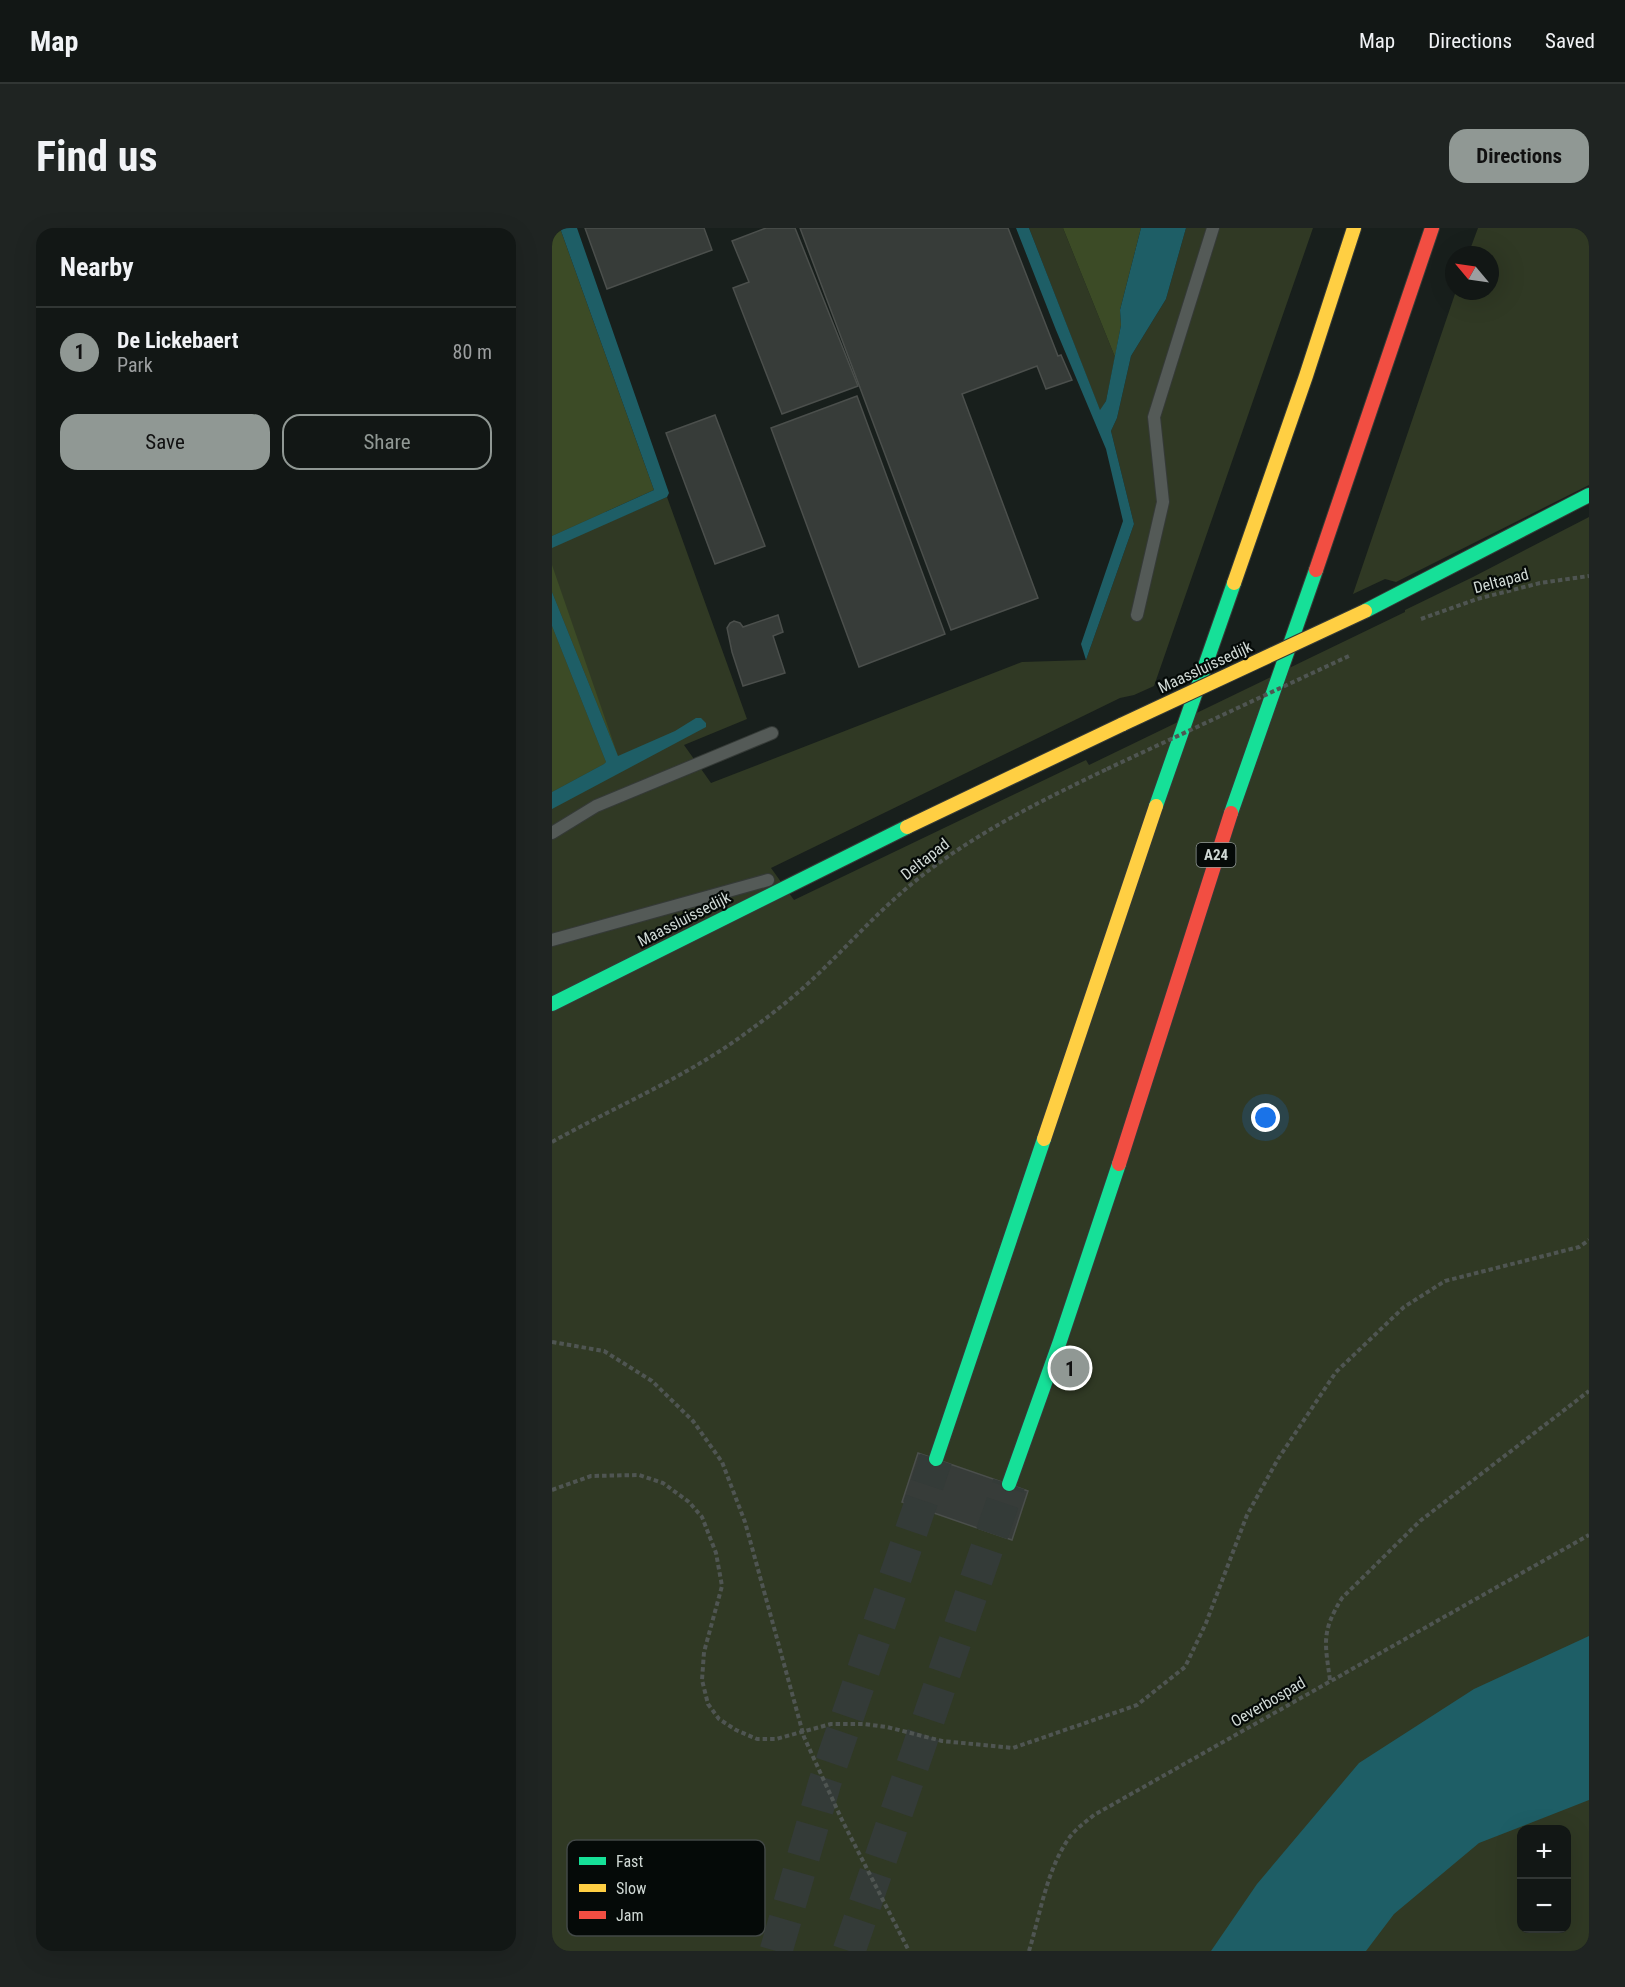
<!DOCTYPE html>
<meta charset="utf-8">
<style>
body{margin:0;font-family:"Roboto Condensed",sans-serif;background:#1f2422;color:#f1f3f6}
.controls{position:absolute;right:18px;bottom:18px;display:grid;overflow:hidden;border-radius:12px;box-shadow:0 6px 24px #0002}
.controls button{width:54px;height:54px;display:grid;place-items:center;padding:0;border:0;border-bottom:2px solid #313634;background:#121715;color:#f1f3f6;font:30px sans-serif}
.compass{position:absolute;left:893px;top:18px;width:54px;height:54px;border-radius:50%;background:#121715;box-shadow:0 6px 24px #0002;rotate:299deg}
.you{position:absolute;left:714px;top:890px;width:21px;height:21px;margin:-15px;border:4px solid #fff;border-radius:50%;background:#1a73e8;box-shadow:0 0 0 9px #1a73e833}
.badge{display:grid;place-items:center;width:39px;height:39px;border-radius:50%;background:#909894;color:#111;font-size:20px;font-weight:700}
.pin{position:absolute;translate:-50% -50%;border:3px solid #fff;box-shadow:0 2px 6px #0006}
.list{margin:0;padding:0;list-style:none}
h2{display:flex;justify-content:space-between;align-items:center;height:78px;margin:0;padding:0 24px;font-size:26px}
h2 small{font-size:20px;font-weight:400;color:#9c9fa0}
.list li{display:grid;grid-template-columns:39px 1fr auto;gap:18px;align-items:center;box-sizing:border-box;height:90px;padding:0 24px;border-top:2px solid #313634}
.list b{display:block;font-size:22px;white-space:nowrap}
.list p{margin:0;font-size:20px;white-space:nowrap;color:#9c9fa0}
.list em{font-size:20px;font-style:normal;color:#9c9fa0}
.actions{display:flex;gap:12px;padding:18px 24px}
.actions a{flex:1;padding:14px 0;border:2px solid #909894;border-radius:18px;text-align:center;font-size:21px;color:#909894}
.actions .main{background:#909894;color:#111}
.map{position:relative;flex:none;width:1037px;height:1723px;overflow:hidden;border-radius:18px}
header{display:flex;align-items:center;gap:36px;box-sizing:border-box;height:84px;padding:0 30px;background:#121715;border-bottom:2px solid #313634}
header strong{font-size:28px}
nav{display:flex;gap:33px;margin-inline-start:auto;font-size:21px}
.intro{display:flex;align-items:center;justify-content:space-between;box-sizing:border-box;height:144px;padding:0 36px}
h1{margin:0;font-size:42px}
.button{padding:15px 27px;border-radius:18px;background:#909894;color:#111;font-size:21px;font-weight:700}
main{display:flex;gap:36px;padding:0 36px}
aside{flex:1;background:#121715;border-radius:18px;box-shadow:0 6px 24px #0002}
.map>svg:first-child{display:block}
.green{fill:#303924;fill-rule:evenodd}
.forest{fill:#3c4b26}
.water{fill:#1e5e66}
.building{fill:#373c39;stroke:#4b4f4c;stroke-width:1.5}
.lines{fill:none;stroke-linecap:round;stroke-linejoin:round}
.highway-tunnel{stroke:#343b38;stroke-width:33;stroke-dasharray:33 16;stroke-linecap:butt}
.lane-casing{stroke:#353a37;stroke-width:14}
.fast-casing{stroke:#353a37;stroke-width:16}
.slow-casing{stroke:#353a37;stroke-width:16}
.jam-casing{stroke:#353a37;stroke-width:16}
.path{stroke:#4f5552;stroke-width:4;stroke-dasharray:4.5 3;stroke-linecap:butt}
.lane{stroke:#545a57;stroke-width:12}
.fast{stroke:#16e098;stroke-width:14}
.slow{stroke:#ffcf43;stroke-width:14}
.jam{stroke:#f24e42;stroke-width:14}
.slow-bridge-casing{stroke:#353a37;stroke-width:16;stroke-linecap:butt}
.path-bridge{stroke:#4f5552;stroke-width:4;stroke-dasharray:4.5 3;stroke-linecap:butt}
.slow-bridge{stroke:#ffcf43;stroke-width:14}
.labels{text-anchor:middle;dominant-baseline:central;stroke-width:4.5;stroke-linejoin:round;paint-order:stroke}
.shield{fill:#050a08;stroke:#939b98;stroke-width:1.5}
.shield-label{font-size:15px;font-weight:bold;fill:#d0d9d5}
.street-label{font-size:16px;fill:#d0d9d5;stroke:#050a08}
.key{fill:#050a08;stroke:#424846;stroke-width:1.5}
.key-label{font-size:16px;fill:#d0d9d5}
</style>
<header>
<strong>Map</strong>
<nav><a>Map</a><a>Directions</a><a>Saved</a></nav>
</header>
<div class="intro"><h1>Find us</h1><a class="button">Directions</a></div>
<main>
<aside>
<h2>Nearby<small></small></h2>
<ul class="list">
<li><span class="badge">1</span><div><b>De Lickebaert</b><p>Park</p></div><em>80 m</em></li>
</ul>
<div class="actions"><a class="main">Save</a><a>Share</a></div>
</aside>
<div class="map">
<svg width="1037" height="1723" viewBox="0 0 1037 1723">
<rect width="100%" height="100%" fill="#181f1c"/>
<!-- green -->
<g class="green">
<polygon points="477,0 511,0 563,129 554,173 548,183"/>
<path d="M634 0H761L602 458 582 467 568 470 219 640 242 672 534 532 537 537 853 384V382L921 349 1037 289V1723H0V148L14 147 57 294 115 269 195 491 132 517 159 555 470 434 534 432 582 296 559 203 565 190 579 128 614 71ZM969 1602H1014V1700H969Z"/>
<polygon points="926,0 1037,0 1037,257 844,354 833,351 801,366 904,63 938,63 938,27 916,27"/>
</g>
<!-- forest -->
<g class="forest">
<polygon points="0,0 8,0 102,262 0,308"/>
<polygon points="511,0 589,0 568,82 569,97 563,129"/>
<polygon points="0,337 66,528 0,364"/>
<polygon points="0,398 54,534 52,536 0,564"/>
</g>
<!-- water -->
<g class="water">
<polygon points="8,0 25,0 117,265 115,269 0,320 0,308 102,262"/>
<polygon points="464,0 477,0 548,182 554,173 569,97 568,82 589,0 634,0 614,71 579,128 565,190 559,203 582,296 534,432 529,416 571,293 554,221 504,102"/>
<polygon points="0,364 66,528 123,503 144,490 149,490 154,495 154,499 0,581 0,564 52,536 54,534 0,398"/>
<polygon points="1037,1408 1037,1572 927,1615 842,1686 814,1723 659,1723 705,1656 807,1535 922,1461"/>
</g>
<!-- building -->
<g class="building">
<polygon points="33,0 152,0 160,22 55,61"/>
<polygon points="214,0 243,0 306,158 230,186 181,60 197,54 180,13"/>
<polygon points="248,0 456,0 506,128 509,127 520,152 494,161 485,138 410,166 486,370 399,402"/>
<polygon points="305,168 393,406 307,439 219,200"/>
<polygon points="163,187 213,318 163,336 114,205"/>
<polygon points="226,387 231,404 221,408 233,445 191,458 180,424 175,400 178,395 182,393 188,395 191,399"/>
<polygon points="366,1225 476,1263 460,1312 350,1274"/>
</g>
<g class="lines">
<!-- highway-tunnel -->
<g class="highway-tunnel">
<polyline points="224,1723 273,1554 384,1231"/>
<polyline points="297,1723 457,1256"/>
</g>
<defs>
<g id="lane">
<polyline points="585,387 611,274 602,189 661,0"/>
<polyline points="0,605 44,578 220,505"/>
<polyline points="0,712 216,652"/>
</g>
<g id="fast">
<polyline points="813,383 1037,267"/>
<polyline points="604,578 682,355"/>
<polyline points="679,585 764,342"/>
<polyline points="0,776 355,599"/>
<polyline points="384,1231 492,911"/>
<polyline points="457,1256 508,1113 567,936"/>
</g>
<g id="slow">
<polyline points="682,355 754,148 802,0"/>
<polyline points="355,599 571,496"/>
<polyline points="492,911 604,578"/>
</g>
<g id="jam">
<polyline points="764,342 880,0"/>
<polyline points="567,936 679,585"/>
</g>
</defs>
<!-- lane casing -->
<use href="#lane" class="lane-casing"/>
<!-- fast casing -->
<use href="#fast" class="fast-casing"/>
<!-- slow casing -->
<use href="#slow" class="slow-casing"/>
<!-- jam casing -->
<use href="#jam" class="jam-casing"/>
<!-- path -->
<g class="path">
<polyline points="869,391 925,371 988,355 1037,348"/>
<path d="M0 914C66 877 137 848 198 802 216 789 234 775 251 760 291 724 325 683 367 650 425 604 489 573 555 541"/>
<polyline points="0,1114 52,1123 100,1153 141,1193 170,1234 193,1294 252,1509 290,1592 357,1723"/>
<polyline points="0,1262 39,1248 87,1247 111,1255 137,1274 150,1289 164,1325 170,1358 152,1424 150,1452 156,1476 167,1491 184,1502 205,1511 224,1511 279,1496 312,1496 335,1499 390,1513 461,1520 585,1477 633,1439 654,1395 695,1287 726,1231 784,1144 852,1079 893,1053 1027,1019 1037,1012"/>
<path d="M778 1452C773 1415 769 1404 790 1370L868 1293 1037 1163"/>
<path d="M477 1723C488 1687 494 1645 515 1613 522 1602 532 1595 542 1587L1037 1307"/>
</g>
<!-- lane -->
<use href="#lane" class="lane"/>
<!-- fast -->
<use href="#fast" class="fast"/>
<!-- slow -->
<use href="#slow" class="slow"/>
<!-- jam -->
<use href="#jam" class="jam"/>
<defs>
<polyline id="slow-bridge" points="571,496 813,383"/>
</defs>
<!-- slow-bridge casing -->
<use href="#slow-bridge" class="slow-bridge-casing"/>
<!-- path-bridge -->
<polyline class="path-bridge" points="555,541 799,427"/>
<!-- slow-bridge -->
<use href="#slow-bridge" class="slow-bridge"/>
</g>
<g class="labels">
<!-- shield labels -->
<rect class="shield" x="644.5" y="615" width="39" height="24" rx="4.5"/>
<g class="shield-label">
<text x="664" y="627">A24</text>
</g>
<!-- street labels -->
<g class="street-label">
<text transform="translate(949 353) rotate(-15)">Deltapad</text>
<text transform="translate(653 439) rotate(-25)">Maassluissedijk</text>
<text transform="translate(373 631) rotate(-38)">Deltapad</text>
<text transform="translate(132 691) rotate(-27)">Maassluissedijk</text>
<text transform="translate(716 1474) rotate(-30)">Oeverbospad</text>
</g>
</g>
<!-- legend -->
<rect x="15" y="1612" width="198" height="96" rx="9" class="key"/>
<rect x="27" y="1629" width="27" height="8" fill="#16e098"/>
<rect x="27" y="1656" width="27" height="8" fill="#ffcf43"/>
<rect x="27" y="1683" width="27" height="8" fill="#f24e42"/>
<g class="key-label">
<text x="64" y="1639">Fast</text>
<text x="64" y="1666">Slow</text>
<text x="64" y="1693">Jam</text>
</g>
</svg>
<div class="controls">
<button>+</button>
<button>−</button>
</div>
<svg class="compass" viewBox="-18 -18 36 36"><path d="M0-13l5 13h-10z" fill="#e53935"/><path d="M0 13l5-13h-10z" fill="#9c9fa0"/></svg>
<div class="you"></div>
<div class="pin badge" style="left:518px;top:1140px">1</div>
</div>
</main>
